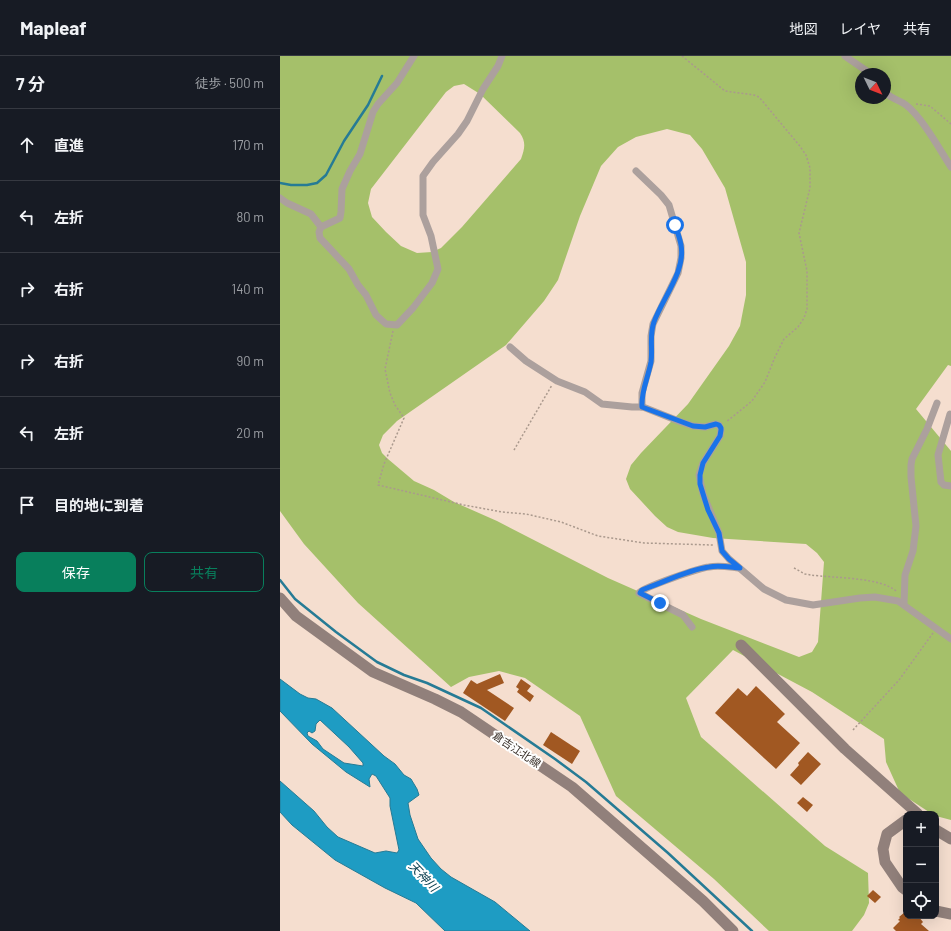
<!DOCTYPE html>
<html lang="ja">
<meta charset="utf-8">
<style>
body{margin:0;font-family:Barlow,"Noto Sans JP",sans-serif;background:#242831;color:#f1f3f6}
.controls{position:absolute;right:12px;bottom:12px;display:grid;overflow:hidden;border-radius:8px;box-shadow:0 4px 16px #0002}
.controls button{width:36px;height:36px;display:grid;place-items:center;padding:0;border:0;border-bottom:1px solid #363941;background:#171b24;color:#f1f3f6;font:20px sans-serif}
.compass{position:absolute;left:575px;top:12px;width:36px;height:36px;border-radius:50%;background:#171b24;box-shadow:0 4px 16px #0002;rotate:133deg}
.stop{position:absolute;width:12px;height:12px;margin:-9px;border:3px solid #1a73e8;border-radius:50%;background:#fff}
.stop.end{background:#1a73e8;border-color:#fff;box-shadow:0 1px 4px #0008}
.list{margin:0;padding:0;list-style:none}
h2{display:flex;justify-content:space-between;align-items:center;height:52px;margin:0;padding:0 16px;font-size:17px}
h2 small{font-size:13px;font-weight:400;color:#9ea1a6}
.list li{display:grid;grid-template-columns:26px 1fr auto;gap:12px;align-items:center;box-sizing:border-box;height:72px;padding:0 16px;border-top:1px solid #363941}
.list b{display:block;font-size:15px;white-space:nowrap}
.list em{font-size:13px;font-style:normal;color:#9ea1a6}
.actions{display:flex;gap:8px;padding:12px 16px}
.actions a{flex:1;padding:9px 0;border:1px solid #087f5c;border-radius:8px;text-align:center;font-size:14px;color:#087f5c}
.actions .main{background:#087f5c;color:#fff}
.icon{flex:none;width:22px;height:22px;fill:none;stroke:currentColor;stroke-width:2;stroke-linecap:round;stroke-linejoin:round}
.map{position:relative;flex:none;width:671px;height:875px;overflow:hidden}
header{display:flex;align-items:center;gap:24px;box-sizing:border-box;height:56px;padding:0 20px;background:#171b24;border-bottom:1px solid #363941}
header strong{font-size:19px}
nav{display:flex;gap:22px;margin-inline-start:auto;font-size:14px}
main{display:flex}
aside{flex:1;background:#171b24}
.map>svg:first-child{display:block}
.forest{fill:#a5c06a;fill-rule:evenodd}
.water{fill:#1e9cc3;stroke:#267b95;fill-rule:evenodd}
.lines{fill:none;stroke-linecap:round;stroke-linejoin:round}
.stream{stroke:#267b95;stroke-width:2.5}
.building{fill:#a15822}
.path{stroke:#aa998d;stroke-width:1.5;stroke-dasharray:2 2;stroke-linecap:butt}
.street{stroke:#aca09d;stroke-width:7}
.secondary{stroke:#91807b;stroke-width:11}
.route{stroke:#1a73e8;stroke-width:5}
.labels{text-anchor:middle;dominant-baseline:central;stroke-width:4;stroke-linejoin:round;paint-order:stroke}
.street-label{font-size:11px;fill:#382f29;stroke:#fff}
.water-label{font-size:12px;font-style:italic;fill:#053a4a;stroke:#fff}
</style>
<header>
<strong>Mapleaf</strong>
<nav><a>地図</a><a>レイヤ</a><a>共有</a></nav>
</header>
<main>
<aside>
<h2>7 分<small>徒歩 · 500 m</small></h2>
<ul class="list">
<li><svg class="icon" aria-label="ahead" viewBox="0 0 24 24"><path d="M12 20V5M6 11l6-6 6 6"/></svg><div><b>直進</b></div><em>170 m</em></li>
<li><svg class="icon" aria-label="left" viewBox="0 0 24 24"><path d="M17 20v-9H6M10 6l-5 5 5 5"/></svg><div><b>左折</b></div><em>80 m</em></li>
<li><svg class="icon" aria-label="right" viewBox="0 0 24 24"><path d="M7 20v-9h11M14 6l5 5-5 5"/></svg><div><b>右折</b></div><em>140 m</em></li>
<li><svg class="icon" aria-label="right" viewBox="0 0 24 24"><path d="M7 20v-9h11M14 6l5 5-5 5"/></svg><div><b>右折</b></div><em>90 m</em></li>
<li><svg class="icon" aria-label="left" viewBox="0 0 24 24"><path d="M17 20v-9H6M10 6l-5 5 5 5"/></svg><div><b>左折</b></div><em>20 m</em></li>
<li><svg class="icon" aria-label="arrive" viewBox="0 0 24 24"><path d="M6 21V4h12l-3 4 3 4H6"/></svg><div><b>目的地に到着</b></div></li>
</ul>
<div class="actions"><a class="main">保存</a><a>共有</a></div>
</aside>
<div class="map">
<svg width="671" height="875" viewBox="0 0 671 875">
<rect width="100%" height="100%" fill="#f5decf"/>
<!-- forest -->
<path class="forest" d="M0 0H671V310L668 309 636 353 671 395V764L656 760V758H652L620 737 606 706 604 683 532 636 453 594 406 642 421 681 545 790 588 817 589 847 584 859 572 875H489L434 823 336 740 300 660 245 622 219 615 189 621 171 631 78 547 24 488 0 455ZM581 18H605V42H581ZM184 28 200 38 240 77C246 86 245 92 241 103L182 171 161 192 152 196 137 197 121 190 106 176 92 161 88 147 91 133 166 36 174 30ZM387 73 410 79 422 93 445 132 466 206V239L460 270 449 290 408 348 361 397 351 409 346 423 350 433 375 460 387 471 398 476 433 482 526 488 537 497 544 506 538 586 532 596 519 601 421 563 328 522 217 465 174 446 154 434 134 425 108 403 102 397 99 389 103 379 117 365 226 289 264 245 278 224 300 160 321 110 338 91 356 81Z"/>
<!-- water -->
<path class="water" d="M0 623 20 638 28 642 36 643 52 652 104 700 115 708 124 719 131 723 137 733 139 739 128 747 130 759 138 783 151 802 161 813 171 821 215 846 250 875H165L136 847 105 832 55 804 12 769 0 756V725L34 755 47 771 58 781 95 797 106 795 117 797 119 794 110 750V742L96 720 92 718 89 723 90 731 66 716 32 688 0 655ZM40 664 69 691 83 707V710L64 707 43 693 37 685 28 680 27 677 29 675 32 677 35 675 36 668Z"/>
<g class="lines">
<!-- stream -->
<g class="stream">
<polyline points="0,127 11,129 27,129 37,127 46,119 64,85 88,49 102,20"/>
<polyline points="0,524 15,543 56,576 97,606 124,619 147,627 201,652 275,703 306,726 388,797 472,875"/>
</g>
</g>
<!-- building -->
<g class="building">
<polygon points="220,618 224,627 207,634 234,652 225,665 183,637 191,624 197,628"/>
<polygon points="241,623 251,630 247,635 254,640 250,646 237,636 239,633 236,631"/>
<polygon points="476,630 505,658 497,666 520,687 496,713 435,657 458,632 467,640"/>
<polygon points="271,676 300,695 292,708 263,689"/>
<polygon points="528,696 541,708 521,729 510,719 519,709 518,707"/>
<polygon points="523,741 533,749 527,756 517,747"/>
<polygon points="593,834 601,841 595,847 587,840"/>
<polygon points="625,856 626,860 630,860 633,863 638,860 643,866 641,868 649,875 616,875 613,872 620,865 618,864 620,862 619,861"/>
</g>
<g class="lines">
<!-- path -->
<g class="path">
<polyline points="402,0 445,35 474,39 479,41 519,89 526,99 530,112 530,132 519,177 527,215 527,253 524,262 518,271 504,283 495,301 485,326 476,339 472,345 446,366"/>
<polyline points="636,48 650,50 671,68"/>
<polyline points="113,275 105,313 110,337 115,349 124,362 104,408 98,429 184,449 222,456 246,458 281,466 318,480 364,487 433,489"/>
<polyline points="234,394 272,329"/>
<path d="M514 512 525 518 531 519C552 522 603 521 617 536"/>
<polyline points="573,674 619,624 653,577"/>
</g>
<!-- street -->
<g class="street">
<polyline points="565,0 591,18"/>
<path d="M605 36C611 43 620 44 626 49 642 61 660 94 671 111"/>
<polyline points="356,115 381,139 389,149 401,190 401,202 398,217 373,268 371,280 371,305 362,337 362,351"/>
<polyline points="0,142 7,147 31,158 41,171 39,176 40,182 69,213 78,229 86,239 96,259 106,268 117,269 133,252 152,227 158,213 151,180 143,159 143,120 153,106 178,78 187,65 203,33 218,10 222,0"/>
<polyline points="41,171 60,162 61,156 62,133 70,115 80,98 93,56 98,48 117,27 134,0"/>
<polyline points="230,291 246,305 277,325 305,336 322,348 352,351 363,351 401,366 413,370 425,371 436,368 439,369 441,374 440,380 423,407 419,419 423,438 439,477 442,495 449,503 484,533 506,544 533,549 580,542 595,541 618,545 671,583"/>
<polyline points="670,358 658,399 661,426 664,429 671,430"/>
<polyline points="624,548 625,519 633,495 636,470 631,421 631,409 632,403 647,373 657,347"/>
<path d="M412 571 403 559 359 537C364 531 419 512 429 511 439 509 449 511 459 512"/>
</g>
<!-- secondary -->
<g class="secondary">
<polyline points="0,542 16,560 93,616 155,643 181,656 292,731 423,845 453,875"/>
<polyline points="461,589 565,693 638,758"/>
<polyline points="626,764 607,778 603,793 605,806 622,831 626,834"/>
<polyline points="656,774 671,783"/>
<polyline points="656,855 671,858"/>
</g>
</g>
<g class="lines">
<!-- route -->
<path class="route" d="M380 547 360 537 362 534 367 532C387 525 407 514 429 511 439 509 449 511 460 512L449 503 442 495 439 477 428 454 420 428V419L423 407 440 380 441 374V372L439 369 436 368 425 371 413 370 362 351C361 335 368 322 371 306 373 293 369 279 374 266 382 243 406 215 401 189 400 182 397 175 395 169"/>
</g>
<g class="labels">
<!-- street labels -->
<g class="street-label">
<text transform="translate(237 693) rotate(34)">倉吉江北線</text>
</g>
<!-- water labels -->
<g class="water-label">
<text transform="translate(144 820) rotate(46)">天神川</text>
</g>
</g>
</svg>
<div class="controls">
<button>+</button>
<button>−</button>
<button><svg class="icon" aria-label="locate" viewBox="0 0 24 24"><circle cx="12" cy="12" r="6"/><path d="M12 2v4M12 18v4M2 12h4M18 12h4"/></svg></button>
</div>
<svg class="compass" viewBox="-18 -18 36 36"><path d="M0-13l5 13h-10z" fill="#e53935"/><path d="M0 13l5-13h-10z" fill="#9ea1a6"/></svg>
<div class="stop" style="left:395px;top:169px"></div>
<div class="stop end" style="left:380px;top:547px"></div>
</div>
</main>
